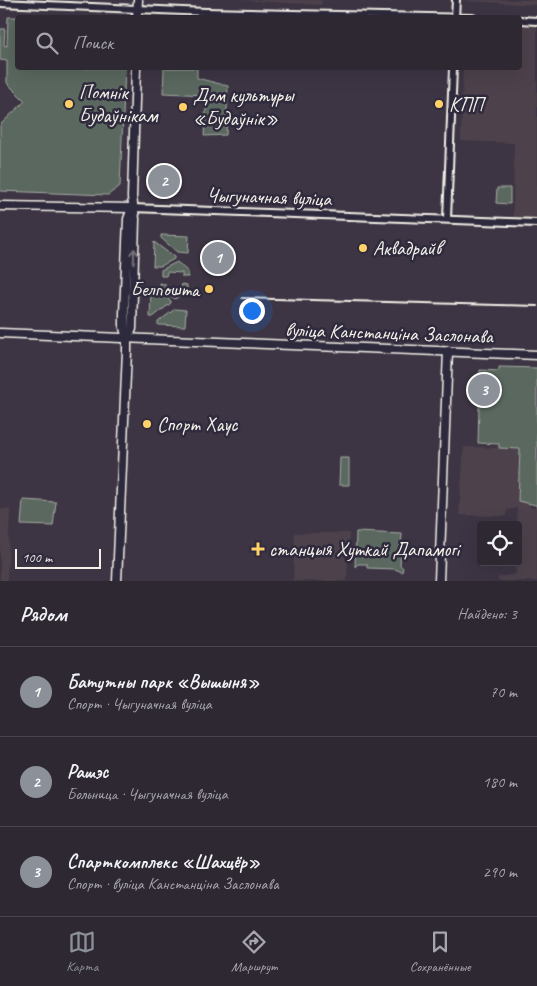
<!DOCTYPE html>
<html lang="ru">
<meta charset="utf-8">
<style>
body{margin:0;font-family:Caveat,sans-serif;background:#36303b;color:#f1f3f6}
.controls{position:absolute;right:15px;bottom:15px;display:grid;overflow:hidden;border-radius:5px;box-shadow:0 5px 20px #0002}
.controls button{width:45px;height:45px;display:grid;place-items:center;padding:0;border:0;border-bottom:1px solid #49444e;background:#2e2833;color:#f1f3f6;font:25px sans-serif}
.scale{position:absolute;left:15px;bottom:12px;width:86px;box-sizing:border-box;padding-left:5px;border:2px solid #f4f1e8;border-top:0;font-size:14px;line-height:18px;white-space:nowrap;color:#f4f1e8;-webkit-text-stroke:4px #2f2a3d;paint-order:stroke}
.you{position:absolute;left:251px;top:310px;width:18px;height:18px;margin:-12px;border:4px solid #fff;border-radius:50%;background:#1a73e8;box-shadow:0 0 0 8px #1a73e833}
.badge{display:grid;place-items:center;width:32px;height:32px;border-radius:50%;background:#8c9099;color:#fff;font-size:16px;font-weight:700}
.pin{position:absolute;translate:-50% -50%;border:2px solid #fff;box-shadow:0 1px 5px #0006}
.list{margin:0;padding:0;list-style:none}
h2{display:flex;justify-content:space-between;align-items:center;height:65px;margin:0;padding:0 20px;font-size:21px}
h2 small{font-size:16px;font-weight:400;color:#a7a6ac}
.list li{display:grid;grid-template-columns:32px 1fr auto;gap:15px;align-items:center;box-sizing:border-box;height:90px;padding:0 20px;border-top:1px solid #49444e}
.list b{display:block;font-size:19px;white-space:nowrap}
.list p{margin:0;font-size:16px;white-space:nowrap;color:#a7a6ac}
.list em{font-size:16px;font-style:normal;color:#a7a6ac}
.icon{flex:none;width:28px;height:28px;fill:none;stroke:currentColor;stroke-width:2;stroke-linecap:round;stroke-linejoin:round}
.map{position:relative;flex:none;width:537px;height:581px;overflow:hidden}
.search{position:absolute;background:#2e2833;box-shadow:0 5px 20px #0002;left:15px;right:15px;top:15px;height:55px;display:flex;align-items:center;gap:12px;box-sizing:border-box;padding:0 18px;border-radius:5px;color:#a7a6ac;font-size:19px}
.sheet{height:335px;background:#2e2833}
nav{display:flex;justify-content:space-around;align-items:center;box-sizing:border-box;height:70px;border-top:1px solid #49444e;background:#2e2833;font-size:14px;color:#a7a6ac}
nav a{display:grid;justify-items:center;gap:2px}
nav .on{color:#8c9099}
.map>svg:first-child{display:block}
.built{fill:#4d424c}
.green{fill:#5a685e;stroke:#a7aca3}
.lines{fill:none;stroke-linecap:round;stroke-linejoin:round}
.minor-casing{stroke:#f4f1e8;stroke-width:10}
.major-casing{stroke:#f4f1e8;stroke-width:11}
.minor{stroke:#2f2a3d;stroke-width:6}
.major{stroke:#2f2a3d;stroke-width:8}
.rail{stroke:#f4f1e8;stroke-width:2}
.oneway{stroke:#747079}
.poi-dot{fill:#ffd166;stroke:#2f2a3d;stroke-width:2}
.labels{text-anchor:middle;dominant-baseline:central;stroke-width:5;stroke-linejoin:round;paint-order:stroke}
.poi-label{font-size:20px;fill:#f4f1e8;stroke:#2f2a3d;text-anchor:start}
.street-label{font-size:20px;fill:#f4f1e8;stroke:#2f2a3d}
</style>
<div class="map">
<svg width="537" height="581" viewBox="0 0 537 581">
<rect width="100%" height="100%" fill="#3d3544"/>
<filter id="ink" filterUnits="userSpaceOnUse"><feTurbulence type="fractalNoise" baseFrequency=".02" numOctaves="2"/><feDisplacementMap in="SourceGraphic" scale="10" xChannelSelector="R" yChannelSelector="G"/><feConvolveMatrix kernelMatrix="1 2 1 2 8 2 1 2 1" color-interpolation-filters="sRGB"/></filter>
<g filter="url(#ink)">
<!-- built -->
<g class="built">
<polygon points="242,0 322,0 321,5"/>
<polygon points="467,0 537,0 537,5 467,1"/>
<polygon points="520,23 537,24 537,220 513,219 514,143 461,141 463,68 520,68"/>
<polygon points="464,447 520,448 518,501 530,503 530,508 537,508 537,581 498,581 498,577 516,574 515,562 518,562 517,508 507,510 506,516 459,515"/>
<polygon points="0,509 10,509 7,581 0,581"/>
<polygon points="295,533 349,533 347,581 293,581"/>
</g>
<!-- green -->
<g class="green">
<polygon points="8,17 24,17 18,18 18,68 125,68 120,186 108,195 0,191 0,125 25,101 7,83 7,61 0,60 0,29 5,29 4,45 7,46"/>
<polygon points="164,68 197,68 197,78 228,86 226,135 204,136 207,95 163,93"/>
<polygon points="497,188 510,188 510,204 496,203"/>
<polygon points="161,235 189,236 188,253 177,252 161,238"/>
<polygon points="154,242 174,257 174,259 161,266 153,266"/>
<polygon points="177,262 188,272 188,277 182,277 182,273 167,272 166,276 161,276 161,270"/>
<polygon points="160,283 165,284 165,288 181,289 182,284 187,285 187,290 175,299 160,289"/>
<polygon points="151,293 159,293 171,301 171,303 153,317 150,317"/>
<polygon points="175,309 186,310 185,326 158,325 158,322"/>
<polygon points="499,367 537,368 537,508 536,505 518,501 520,449 499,448 499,444 478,443 480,370 499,371"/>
<polygon points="340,458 349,458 349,485 339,485"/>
<polygon points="23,500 56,502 53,526 21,525"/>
<polygon points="356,532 402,534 400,565 403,568 402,572 395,569 367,568 367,564 358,564 355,567"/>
</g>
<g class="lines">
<defs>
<g id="minor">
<polyline points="0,3 206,12 473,18"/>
<polyline points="455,18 456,0"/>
<polyline points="520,20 537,21"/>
<polyline points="132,208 537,223"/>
<polyline points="447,219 453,68"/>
</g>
<g id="major">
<polyline points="137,18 138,0"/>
<polyline points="0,206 132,208"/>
<polyline points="0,333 537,355"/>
<polyline points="127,338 124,328 124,314 128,219 132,208"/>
<polyline points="117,581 127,351 127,338 132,329 135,219 132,197 136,68"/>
<polyline points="439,581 448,351"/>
</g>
</defs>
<!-- minor casing -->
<use href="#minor" class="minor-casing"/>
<!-- major casing -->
<use href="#major" class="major-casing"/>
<!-- minor -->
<use href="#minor" class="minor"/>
<!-- major -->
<use href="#major" class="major"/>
<!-- rail -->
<polyline class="rail" points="242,298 537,306"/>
</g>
<!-- one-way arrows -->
<defs><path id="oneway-shaft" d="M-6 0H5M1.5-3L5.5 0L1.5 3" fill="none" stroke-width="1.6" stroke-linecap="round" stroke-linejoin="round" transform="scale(1.25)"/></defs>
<use class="oneway" href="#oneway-shaft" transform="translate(134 256) rotate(-88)"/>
</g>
<!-- markers -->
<g class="poi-dot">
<circle cx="69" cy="104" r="5"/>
<circle cx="439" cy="104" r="5"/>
<circle cx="183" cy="107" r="5"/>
<circle cx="363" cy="248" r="5"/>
<circle cx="209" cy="289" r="5"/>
<circle cx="147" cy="424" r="5"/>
<path d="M255.5 541.5h5v5h5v5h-5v5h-5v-5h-5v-5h5z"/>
</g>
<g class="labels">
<!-- poi labels -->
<g class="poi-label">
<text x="79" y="92">Помнік<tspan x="79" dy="23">Будаўнікам</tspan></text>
<text x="193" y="95">Дом культуры<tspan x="193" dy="23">«Будаўнік»</tspan></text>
<text x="449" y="104">КПП</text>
<text x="373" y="248">Аквадрайв</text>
<text x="199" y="289" text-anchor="end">Белпошта</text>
<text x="157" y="424">Спорт Хаус</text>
<text x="269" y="549">станцыя Хуткай Дапамогі</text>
</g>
<!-- street labels -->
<g class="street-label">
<text transform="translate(269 197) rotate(2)">Чыгуначная вуліца</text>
<text transform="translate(389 333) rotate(2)">вуліца Канстанціна Заслонава</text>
</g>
</g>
</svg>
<div class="controls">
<button><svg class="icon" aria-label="locate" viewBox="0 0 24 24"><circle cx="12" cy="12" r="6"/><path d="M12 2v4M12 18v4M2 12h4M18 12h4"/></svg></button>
</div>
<div class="scale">100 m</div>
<div class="you"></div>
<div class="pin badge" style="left:218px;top:258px">1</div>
<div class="pin badge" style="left:164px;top:181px">2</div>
<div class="pin badge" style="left:484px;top:390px">3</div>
<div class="search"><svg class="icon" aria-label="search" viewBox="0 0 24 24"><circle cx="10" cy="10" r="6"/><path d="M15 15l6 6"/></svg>Поиск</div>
</div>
<section class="sheet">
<h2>Рядом<small>Найдено: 3</small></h2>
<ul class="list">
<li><span class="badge">1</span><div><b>Батутны парк «Вышыня»</b><p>Спорт · Чыгуначная вуліца</p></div><em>70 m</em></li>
<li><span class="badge">2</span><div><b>Рашэс</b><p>Больница · Чыгуначная вуліца</p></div><em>180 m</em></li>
<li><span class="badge">3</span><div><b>Спарткомплекс «Шахцёр»</b><p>Спорт · вуліца Канстанціна Заслонава</p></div><em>290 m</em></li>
</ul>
</section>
<nav>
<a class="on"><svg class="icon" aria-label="map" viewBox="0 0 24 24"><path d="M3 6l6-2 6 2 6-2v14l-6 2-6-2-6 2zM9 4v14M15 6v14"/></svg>Карта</a>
<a><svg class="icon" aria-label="directions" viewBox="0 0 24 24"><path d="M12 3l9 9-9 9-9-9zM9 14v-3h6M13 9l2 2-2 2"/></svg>Маршрут</a>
<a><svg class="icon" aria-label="saved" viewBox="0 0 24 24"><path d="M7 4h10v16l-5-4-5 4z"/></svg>Сохранённые</a>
</nav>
